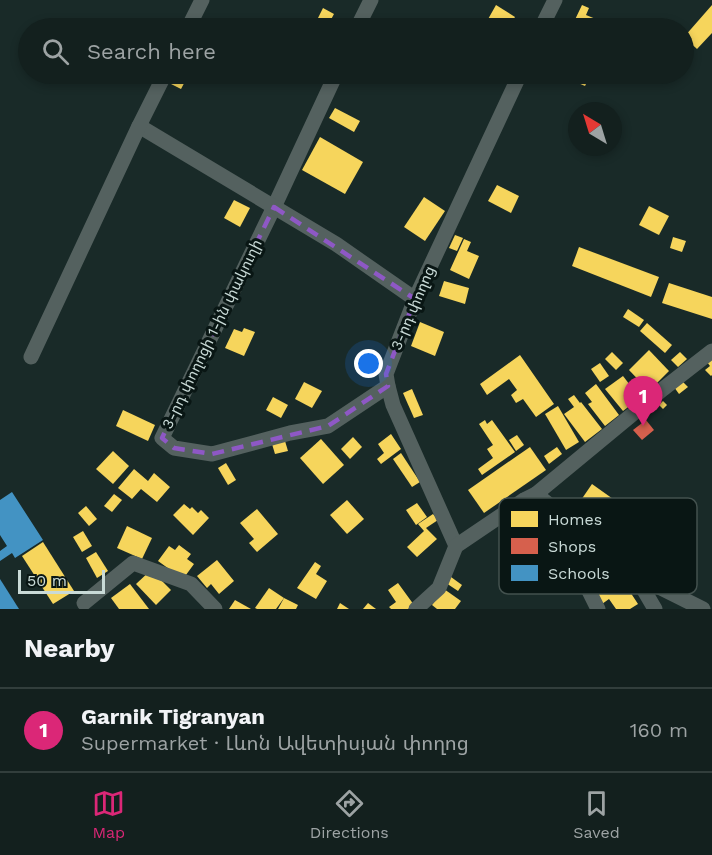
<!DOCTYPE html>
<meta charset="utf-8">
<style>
body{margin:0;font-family:"Work Sans","Noto Sans Armenian",sans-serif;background:#202d2b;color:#f1f3f6}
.compass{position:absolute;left:568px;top:102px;width:54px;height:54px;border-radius:50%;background:#13201e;box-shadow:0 3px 9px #0003;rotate:322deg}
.scale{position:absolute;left:18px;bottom:15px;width:87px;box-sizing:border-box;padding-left:6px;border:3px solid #c9dad7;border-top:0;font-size:16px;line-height:21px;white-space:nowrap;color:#c9dad7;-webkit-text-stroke:4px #091614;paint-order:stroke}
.you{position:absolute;left:369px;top:364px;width:21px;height:21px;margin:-15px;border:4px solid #fff;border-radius:50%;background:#1a73e8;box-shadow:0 0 0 9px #1a73e833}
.badge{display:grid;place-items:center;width:39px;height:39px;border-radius:50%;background:#db2777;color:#fff;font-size:20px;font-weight:700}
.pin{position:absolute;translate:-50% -50px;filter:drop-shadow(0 2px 3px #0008)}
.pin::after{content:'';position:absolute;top:32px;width:21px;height:18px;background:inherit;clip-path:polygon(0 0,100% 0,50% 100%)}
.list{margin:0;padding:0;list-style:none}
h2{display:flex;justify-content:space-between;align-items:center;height:78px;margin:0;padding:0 24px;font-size:26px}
h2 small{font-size:20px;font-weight:400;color:#9da3a4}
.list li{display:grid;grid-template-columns:39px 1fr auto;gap:18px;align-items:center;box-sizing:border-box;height:84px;padding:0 24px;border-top:2px solid #323e3c}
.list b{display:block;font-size:22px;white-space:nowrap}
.list p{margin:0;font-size:20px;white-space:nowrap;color:#9da3a4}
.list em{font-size:20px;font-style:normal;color:#9da3a4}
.icon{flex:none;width:33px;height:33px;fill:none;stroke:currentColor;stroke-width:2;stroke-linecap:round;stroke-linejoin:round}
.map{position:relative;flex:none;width:712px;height:609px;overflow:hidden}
.search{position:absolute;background:#13201e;box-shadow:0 3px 9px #0003;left:18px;right:18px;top:18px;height:66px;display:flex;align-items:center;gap:15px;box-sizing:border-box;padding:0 21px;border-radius:33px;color:#9da3a4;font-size:22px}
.sheet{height:162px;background:#13201e}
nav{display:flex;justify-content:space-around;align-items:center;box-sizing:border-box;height:84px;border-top:2px solid #323e3c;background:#13201e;font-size:16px;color:#9da3a4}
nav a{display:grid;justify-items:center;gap:3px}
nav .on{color:#db2777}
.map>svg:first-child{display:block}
.homes{fill:#f6d55c}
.shops{fill:#d6604d}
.schools{fill:#4393c3}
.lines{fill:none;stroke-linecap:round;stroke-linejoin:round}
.minor{stroke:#54615f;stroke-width:15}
.marked{fill:none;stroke:#8e58c5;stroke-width:4.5;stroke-dasharray:12 8;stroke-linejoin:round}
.labels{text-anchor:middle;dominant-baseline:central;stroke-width:6;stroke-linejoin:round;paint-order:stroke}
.street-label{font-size:15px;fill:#c9dad7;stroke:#091614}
.key{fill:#091614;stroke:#43514e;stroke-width:1.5}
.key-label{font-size:16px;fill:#c9dad7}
</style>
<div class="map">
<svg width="712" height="609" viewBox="0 0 712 609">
<rect width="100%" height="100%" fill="#192a28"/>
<!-- homes -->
<g class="homes">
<polygon points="496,5 515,17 508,28 499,28 487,21"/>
<polygon points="582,5 589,8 586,15 618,28 571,28"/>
<polygon points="712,5 712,33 697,49 684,37"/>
<polygon points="323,8 334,14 327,27 316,22"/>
<polygon points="173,74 189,74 181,89 169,83"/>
<polygon points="557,74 591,74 585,86"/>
<polygon points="335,108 360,121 354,132 329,118"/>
<polygon points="320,137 363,162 345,194 302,170"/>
<polygon points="497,185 519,196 511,213 488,201"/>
<polygon points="424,197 445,211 425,241 404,227"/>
<polygon points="234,200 250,208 240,227 224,218"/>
<polygon points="649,206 669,216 659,235 639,225"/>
<polygon points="455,235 463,238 457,251 449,248"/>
<polygon points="673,237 686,241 682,252 670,248"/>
<polygon points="464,239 471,242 467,251 479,256 469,279 450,270"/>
<polygon points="579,247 659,277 651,297 572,266"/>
<polygon points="444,281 469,288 465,304 439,296"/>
<polygon points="669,283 712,297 712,319 662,303"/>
<polygon points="628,309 644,320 639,327 623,317"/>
<polygon points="420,322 444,332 435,356 411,346"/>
<polygon points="647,323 672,345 665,353 640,331"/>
<polygon points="244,328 255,332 244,356 225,348 234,329 242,332"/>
<polygon points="649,350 669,371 649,391 629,370"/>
<polygon points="612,352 623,363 616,370 605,359"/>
<polygon points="680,352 687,359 678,367 671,360"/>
<polygon points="520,355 554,404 536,417 523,399 516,403 511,395 517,390 509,379 487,395 480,384"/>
<polygon points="712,357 712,375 711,376 705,370 710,366 707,362"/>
<polygon points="600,363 609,376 600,382 591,369"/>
<polygon points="623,376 640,398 623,411 605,389"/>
<polygon points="682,381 688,387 679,394 674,387"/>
<polygon points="304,382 322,391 312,408 295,399"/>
<polygon points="596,384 619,415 605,426 588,404 592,402 585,393"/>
<polygon points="412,389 423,415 414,418 403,393"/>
<polygon points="574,395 580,403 581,402 602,429 585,442 564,414 574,407 568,399"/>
<polygon points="273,397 288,405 281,418 266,410"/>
<polygon points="663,401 667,405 663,409 659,405"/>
<polygon points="558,406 579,442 566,450 545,414"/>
<polygon points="123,410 155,425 148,441 116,426"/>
<polygon points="485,420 487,424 492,420 515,452 482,475 478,469 493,458 487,449 493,445 479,424"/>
<polygon points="391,434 401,449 381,464 377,459 384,453 378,444"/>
<polygon points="517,435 524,445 516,451 509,440"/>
<polygon points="353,437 362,447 350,459 341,449"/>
<polygon points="321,439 344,465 323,484 300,458"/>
<polygon points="285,441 288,451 275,454 272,444"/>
<polygon points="530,447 546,470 484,513 468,490"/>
<polygon points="557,447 562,454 549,464 544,456"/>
<polygon points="113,451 129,466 113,484 96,469"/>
<polygon points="401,453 420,482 412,487 393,459"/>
<polygon points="226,463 236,480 228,485 218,468"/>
<polygon points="134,469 148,481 154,473 170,487 157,502 141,489 132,499 118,488"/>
<polygon points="592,484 644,521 633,537 581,500"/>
<polygon points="114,494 122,500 112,512 104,506"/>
<polygon points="347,500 364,519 347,534 330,515"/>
<polygon points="417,503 427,517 416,525 406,510"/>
<polygon points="184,504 190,509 192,507 198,513 201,510 209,518 193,535 173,515"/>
<polygon points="86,506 97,519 89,526 78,513"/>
<polygon points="257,509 278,534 257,552 249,543 254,539 240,523"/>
<polygon points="433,514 438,520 426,528 437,539 417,557 407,547 424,531 418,524"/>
<polygon points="127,526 152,538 142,559 117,548"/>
<polygon points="83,531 92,546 82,552 73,537"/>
<polygon points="43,542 74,591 53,604 22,556"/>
<polygon points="179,545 191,554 187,559 194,564 183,579 158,561 169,546 175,550"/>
<polygon points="96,552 108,571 97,578 86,558"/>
<polygon points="217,560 234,581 219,594 211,584 207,588 197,576"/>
<polygon points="315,562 321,566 316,574 327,581 316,599 297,588"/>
<polygon points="151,570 171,590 156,605 136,584"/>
<polygon points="619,575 638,604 630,609 616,609 609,599 602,604 594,591"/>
<polygon points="451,577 462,585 458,591 446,583"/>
<polygon points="398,583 414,605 408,609 391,609 389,607 396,602 388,590"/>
<polygon points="130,584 149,609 119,609 111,598"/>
<polygon points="269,588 284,598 276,609 257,609 255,608"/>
<polygon points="444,589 461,601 455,609 437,609 432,605"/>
<polygon points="284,598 298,605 296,609 278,609"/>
<polygon points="235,600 251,609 229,609"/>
<polygon points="340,603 349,609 337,609"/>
<polygon points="368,603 376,609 363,609"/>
</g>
<!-- shops -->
<polygon class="shops" points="646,420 654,430 642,440 633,430"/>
<!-- schools -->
<g class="schools">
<polygon points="12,492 43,540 15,558 12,553 0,561 0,551 7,546 0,535 0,500"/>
<polygon points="0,579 19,609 0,609"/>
</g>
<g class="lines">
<!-- minor -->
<g class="minor">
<polyline points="188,28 202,0"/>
<polyline points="357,28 371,0"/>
<polyline points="541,28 555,0"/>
<polyline points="336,74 274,207 162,438 174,448 212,454 290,433 328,426 388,386"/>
<polyline points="139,126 336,244 415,299"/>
<polyline points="31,357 139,126 165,74"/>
<polyline points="536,494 635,575 655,609"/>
<polyline points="524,500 581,575 598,609"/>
<polyline points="456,546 393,405 388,386 386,374 415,299 520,74"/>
<polyline points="635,575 703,609"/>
<polyline points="84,603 133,563 191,584 215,609"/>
<polyline points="416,609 439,588 456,546 524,500 536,494 663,389 712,351"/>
</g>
</g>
<!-- marked area -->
<path class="marked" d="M274 207 415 299 386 374 388 386 328 426 212 454 174 448 162 438Z"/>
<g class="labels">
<!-- street labels -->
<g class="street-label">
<text transform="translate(413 308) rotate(-67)">3-րդ փողոց</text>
<text transform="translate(212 334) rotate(-64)">3-րդ փողոցի 1-ին փակուղի</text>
</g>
</g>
<!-- legend -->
<rect x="499" y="498" width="198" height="96" rx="9" class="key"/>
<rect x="511" y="511" width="27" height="16" fill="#f6d55c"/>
<rect x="511" y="538" width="27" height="16" fill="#d6604d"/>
<rect x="511" y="565" width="27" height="16" fill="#4393c3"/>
<g class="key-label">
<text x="548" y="525">Homes</text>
<text x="548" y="552">Shops</text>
<text x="548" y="579">Schools</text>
</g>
</svg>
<svg class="compass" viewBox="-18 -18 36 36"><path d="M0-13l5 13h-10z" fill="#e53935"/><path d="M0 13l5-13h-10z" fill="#9da3a4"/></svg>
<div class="scale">50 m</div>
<div class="you"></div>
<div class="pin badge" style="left:643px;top:426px">1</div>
<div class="search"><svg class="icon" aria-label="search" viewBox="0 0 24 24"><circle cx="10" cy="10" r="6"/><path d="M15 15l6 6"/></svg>Search here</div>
</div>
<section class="sheet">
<h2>Nearby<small></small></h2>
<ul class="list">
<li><span class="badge">1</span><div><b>Garnik Tigranyan</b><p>Supermarket · Լևոն Ավետիսյան փողոց</p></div><em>160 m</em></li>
</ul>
</section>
<nav>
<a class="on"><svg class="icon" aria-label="map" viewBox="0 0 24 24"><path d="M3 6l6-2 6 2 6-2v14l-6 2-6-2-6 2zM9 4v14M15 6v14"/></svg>Map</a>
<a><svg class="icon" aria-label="directions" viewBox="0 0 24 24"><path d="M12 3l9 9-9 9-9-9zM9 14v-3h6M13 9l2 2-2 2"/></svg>Directions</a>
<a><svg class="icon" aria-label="saved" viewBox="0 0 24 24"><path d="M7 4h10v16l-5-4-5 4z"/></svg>Saved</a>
</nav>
